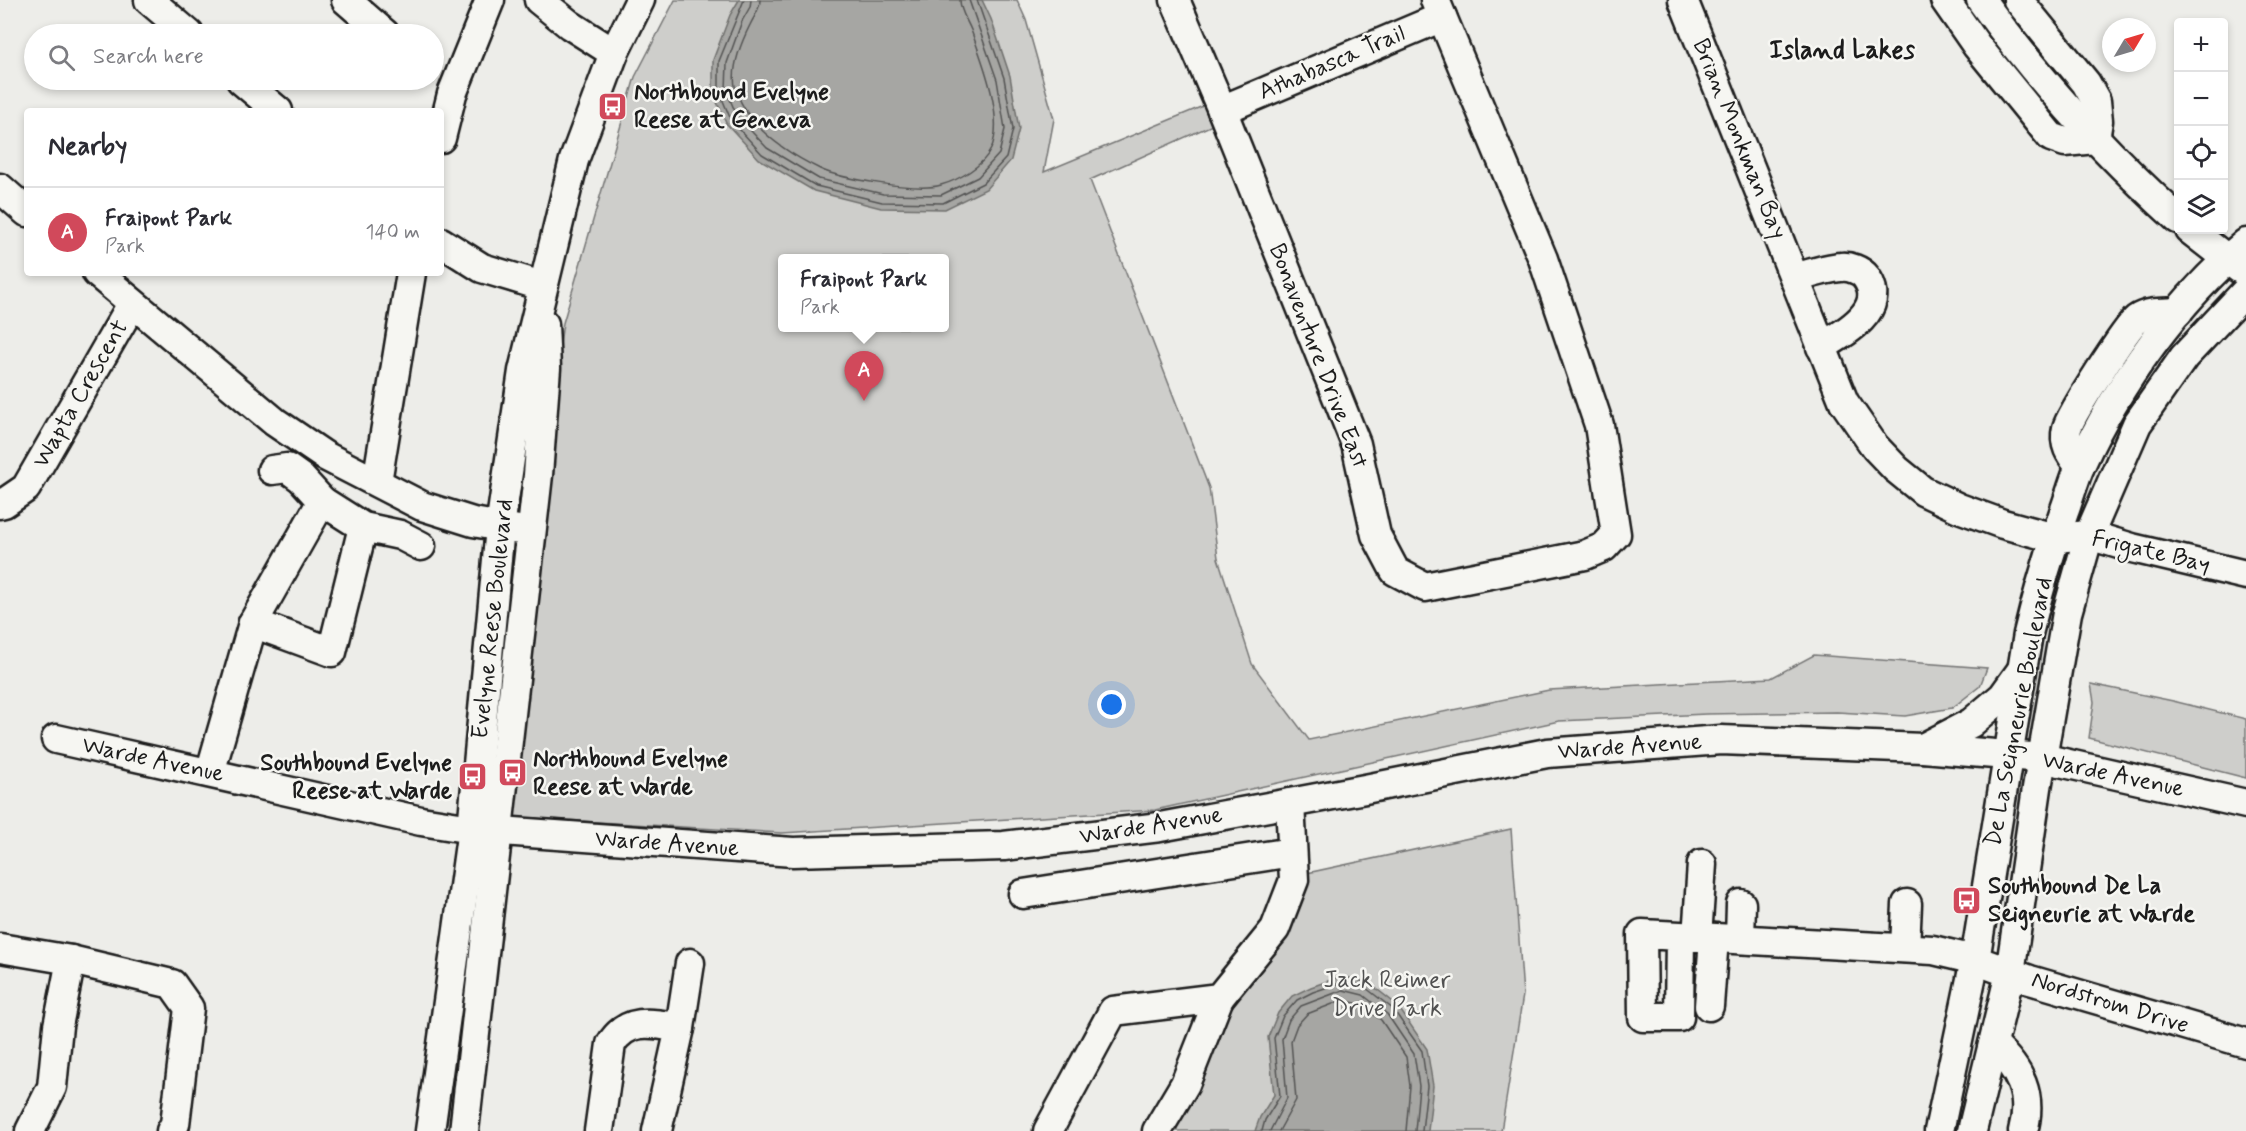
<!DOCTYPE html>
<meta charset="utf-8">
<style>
body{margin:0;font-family:Mynerve,sans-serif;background:#f2f2f3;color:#2b2b33}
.controls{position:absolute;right:18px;top:18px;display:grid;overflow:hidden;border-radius:6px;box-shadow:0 3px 9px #0003}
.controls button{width:54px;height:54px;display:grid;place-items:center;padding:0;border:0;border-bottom:2px solid #e1e1e2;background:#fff;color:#2b2b33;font:30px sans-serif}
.compass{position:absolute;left:2102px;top:18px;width:54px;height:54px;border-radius:50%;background:#fff;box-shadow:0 3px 9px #0003;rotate:52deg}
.you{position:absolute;left:1112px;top:705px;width:21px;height:21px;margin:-15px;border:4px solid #fff;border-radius:50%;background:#1a73e8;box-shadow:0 0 0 9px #1a73e833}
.badge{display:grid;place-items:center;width:39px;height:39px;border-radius:50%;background:#d1495b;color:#fff;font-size:20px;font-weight:700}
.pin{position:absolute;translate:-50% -50px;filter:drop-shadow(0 2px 3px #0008)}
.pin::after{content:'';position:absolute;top:32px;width:21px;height:18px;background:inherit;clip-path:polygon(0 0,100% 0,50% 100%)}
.popup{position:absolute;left:778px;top:254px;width:171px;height:78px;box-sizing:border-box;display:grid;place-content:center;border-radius:6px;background:#fff;filter:drop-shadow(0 2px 4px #0005);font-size:20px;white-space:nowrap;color:#7c7c81}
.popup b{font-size:22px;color:#2b2b33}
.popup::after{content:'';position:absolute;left:50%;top:100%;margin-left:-12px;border:12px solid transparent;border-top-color:#fff}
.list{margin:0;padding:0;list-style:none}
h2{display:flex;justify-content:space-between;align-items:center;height:78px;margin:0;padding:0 24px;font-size:26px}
h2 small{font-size:20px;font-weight:400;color:#7c7c81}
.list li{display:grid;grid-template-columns:39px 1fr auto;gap:18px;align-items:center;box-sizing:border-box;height:90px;padding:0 24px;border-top:2px solid #e1e1e2}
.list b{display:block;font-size:22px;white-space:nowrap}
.list p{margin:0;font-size:20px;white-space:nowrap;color:#7c7c81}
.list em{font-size:20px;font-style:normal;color:#7c7c81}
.icon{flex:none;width:33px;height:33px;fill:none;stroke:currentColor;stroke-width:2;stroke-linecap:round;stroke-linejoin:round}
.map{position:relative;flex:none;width:2246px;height:1131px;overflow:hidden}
.search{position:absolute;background:#fff;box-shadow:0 3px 9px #0003;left:24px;top:24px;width:420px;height:66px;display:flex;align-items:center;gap:15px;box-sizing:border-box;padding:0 21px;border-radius:33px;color:#7c7c81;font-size:22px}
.panel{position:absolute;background:#fff;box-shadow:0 3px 9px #0003;left:24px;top:108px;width:420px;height:168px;border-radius:6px}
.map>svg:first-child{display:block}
.green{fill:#cececb;stroke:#757574;stroke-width:1.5;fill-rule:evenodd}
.water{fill:#a6a6a3;stroke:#6f6f6d;stroke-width:1.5}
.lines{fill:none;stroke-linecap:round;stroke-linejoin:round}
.shore{stroke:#535352;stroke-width:1.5}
.minor-casing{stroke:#1c1c1c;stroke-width:33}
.minor{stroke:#f6f6f2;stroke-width:28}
.labels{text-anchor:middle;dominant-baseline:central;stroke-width:5;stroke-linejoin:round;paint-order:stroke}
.street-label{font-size:24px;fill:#1c1c1c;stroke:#f6f6f2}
.poi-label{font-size:24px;font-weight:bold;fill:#1c1c1c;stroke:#f6f6f2;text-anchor:start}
.park-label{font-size:24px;fill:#515151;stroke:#f6f6f2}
.neighbourhood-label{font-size:26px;font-weight:bold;fill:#1c1c1c;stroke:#f6f6f2}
</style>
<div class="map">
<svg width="2246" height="1131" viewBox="0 0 2246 1131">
<rect width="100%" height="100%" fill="#edede9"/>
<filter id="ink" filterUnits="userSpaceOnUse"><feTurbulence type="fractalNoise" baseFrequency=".0167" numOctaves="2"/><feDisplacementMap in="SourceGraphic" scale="12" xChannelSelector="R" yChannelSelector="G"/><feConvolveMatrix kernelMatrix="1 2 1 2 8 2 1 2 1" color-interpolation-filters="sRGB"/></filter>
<g filter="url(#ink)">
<!-- green -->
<g class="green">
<path d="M675 0H1017L1026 20 1054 119 1044 172 1208 104 1217 123 1090 180 1209 488 1218 558 1252 664 1309 740 1549 690 1771 678 1814 655 1987 668 1980 686 1952 708 1905 716 1837 712 1706 714 1559 721 1155 810 782 833 495 816 563 323 635 77ZM783 258H945V328H783Z"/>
<polygon points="2091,684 2173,701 2246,719 2246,778 2089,738 2094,702"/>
<polygon points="1511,829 1523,995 1501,1131 1169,1131 1298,875"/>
</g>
<!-- water -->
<g class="water">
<polygon points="739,0 982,0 991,19 1010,76 1019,129 1011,160 986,189 945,209 881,208 814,191 759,159 726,123 713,93 713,60 730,15"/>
<polygon points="1342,976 1369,983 1397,1005 1427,1049 1433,1086 1428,1131 1255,1131 1260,1117 1274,1095 1268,1037 1278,1013 1292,996 1311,987"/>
</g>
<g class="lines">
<!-- shore -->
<g class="shore">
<polyline points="744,0 719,61 719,91 731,120 762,154 816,186 882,202 943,203 983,183 1006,158 1013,129 1004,78 977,0"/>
<polyline points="751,0 750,7 742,21 727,63 726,90 737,116 767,148 819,179 883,194 941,195 978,177 999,154 1005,129 997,80 969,0"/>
<path d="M760 0C760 10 754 16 750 25 741 43 730 71 736 90 748 128 787 153 820 169 841 179 919 192 941 185 959 180 983 166 991 149 1005 118 982 60 971 30 967 20 960 11 960 0"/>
<polyline points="1262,1131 1265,1120 1280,1096 1274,1038 1283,1016 1297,1000 1313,992 1343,982 1366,988 1393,1009 1422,1051 1427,1086 1422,1131"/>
<polyline points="1270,1131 1287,1098 1282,1039 1289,1020 1301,1006 1343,990 1363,995 1387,1014 1414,1054 1419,1086 1415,1131"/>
<polyline points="1279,1131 1296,1100 1291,1041 1297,1025 1307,1014 1343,1000 1359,1004 1381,1020 1406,1057 1410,1086 1406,1131"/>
</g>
<defs>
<g id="minor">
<polyline points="149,0 189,34"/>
<polyline points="346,0 385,34"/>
<polyline points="539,0 570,25 614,53"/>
<polyline points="1175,0 1222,110 1356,444 1376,535 1395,571 1425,587 1585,555 1604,547 1616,534 1599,425 1543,259 1435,0"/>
<polyline points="1683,0 1844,402 1875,447 1896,469 1923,491 1959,508 2003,524 2055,538 2089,535 2132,548 2246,575"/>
<polyline points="1945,0 1977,46 2051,137 2065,142 2095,139 2098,121 2096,101 2086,83 2018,0"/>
<path d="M1981 0C2039 81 2105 153 2178 219"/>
<polyline points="241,80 278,111"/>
<polyline points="1222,110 1442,17"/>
<polyline points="441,138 452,94 490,0"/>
<polyline points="0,188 27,212"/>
<polyline points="2190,230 2240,269"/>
<polyline points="441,242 482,268 542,286"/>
<polyline points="97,273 275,422 325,456 422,506 473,522 519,530"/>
<path d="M1795 278C1809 274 1826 268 1841 267 1849 266 1861 270 1866 277 1889 309 1844 334 1821 347"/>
<path d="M2080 466C2070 455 2063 444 2067 428 2071 414 2126 328 2137 319 2148 311 2165 313 2178 312"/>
<polyline points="272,470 287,468 301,478 322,501 363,527 400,535 421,546"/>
<polyline points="377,482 411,273"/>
<polyline points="0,504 4,503 26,488 132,304"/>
<polyline points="253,623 332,652 363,527"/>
<polyline points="56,739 421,821 472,829 793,852 1004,846 1160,827 1365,789 1547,753 1721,740 1923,748 2042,758 2246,804"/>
<polyline points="1923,748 1971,723 2003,696 2021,671"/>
<polyline points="210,773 253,623 322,501"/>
<polyline points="1023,894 1292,852"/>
<polyline points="1680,936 1679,1017 1643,1017 1642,934 1680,936 1933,950 1975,960 2030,980 2246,1043"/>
<polyline points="1697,937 1702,864"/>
<polyline points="1740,939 1741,904"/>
<polyline points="0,948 71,960 172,984 189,1008 175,1124 171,1131"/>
<polyline points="1905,948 1907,904"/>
<polyline points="1709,1006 1714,938"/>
<polyline points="680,1028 690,963"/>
<path d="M1993 1045C2020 1069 2033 1095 2023 1131"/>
<polyline points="30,1131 52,1087 58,1026 71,960"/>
<polyline points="430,1131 472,829 500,527 523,371 574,160 614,53 640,0"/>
<polyline points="464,1131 538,475 546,368 544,324"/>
<path d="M599 1131 611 1044C627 1017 653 1023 680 1028L657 1131"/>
<polyline points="1048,1131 1113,1011 1219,998 1275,929 1294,880 1290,803"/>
<polyline points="1157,1131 1185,1084 1219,998"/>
<path d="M1939 1131 1975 960 2028 634C2038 592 2050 552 2064 512 2070 496 2074 479 2081 464 2117 385 2179 298 2246 243"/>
<polyline points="1972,1131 2010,973 2037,788 2060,653 2067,613 2089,535 2137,424 2184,357 2246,291"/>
</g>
</defs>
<!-- minor casing -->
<use href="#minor" class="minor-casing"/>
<!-- minor -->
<use href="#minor" class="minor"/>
</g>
</g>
<!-- icons -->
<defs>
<symbol id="bus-square" viewBox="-11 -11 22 22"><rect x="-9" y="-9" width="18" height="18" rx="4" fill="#d1495b" stroke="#f6f6f2"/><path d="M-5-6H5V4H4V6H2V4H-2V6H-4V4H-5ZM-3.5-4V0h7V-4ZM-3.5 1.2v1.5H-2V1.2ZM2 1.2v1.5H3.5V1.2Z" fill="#fff"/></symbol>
</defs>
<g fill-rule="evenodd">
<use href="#bus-square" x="596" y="90" width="33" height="33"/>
<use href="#bus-square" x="496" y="756" width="33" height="33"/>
<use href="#bus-square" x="456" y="760" width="33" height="33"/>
<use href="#bus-square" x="1950" y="884" width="33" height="33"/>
</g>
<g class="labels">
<!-- street labels -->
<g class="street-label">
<text transform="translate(1332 63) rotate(-23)">Athabasca Trail</text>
<text transform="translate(1739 139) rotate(68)">Brian Monkman Bay</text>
<text transform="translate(1318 356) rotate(69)">Bonaventure Drive East</text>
<text transform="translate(81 394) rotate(-60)">Wapta Crescent</text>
<text transform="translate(2151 552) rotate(13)">Frigate Bay</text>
<text transform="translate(493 619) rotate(-84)">Evelyne Reese Boulevard</text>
<text transform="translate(2019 712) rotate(-79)">De La Seigneurie Boulevard</text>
<text transform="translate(1630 747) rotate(-4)">Warde Avenue</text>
<text transform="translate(153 760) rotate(12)">Warde Avenue</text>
<text transform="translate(2113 775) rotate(12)">Warde Avenue</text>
<text transform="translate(1151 826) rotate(-9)">Warde Avenue</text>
<text transform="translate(667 844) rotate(4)">Warde Avenue</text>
<text transform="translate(2110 1003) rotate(17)">Nordstrom Drive</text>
</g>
<!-- poi labels -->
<g class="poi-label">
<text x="634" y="92">Northbound Evelyne<tspan x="634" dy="28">Reese at Geneva</tspan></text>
<text x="533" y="759">Northbound Evelyne<tspan x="533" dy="28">Reese at Warde</tspan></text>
<text x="452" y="763" text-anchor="end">Southbound Evelyne<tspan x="452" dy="28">Reese at Warde</tspan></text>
<text x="1988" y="886">Southbound De La<tspan x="1988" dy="28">Seigneurie at Warde</tspan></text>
</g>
<!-- park labels -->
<g class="park-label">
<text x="1387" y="980">Jack Reimer<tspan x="1387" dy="28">Drive Park</tspan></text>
</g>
<!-- neighbourhood labels -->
<g class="neighbourhood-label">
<text x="1842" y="51">Island Lakes</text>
</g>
</g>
</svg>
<div class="controls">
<button>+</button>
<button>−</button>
<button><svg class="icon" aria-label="locate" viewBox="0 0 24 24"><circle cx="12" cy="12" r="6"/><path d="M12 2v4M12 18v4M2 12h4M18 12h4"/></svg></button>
<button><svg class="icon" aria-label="layers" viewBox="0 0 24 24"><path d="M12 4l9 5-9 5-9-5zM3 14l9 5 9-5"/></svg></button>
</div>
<svg class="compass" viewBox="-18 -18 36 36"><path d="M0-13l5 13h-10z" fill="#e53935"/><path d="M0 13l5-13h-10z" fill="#7c7c81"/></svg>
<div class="you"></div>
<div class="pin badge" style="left:864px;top:401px">A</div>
<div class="popup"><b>Fraipont Park</b>Park</div>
<div class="search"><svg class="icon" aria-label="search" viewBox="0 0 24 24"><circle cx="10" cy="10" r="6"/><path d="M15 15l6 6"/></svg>Search here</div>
<section class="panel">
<h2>Nearby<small></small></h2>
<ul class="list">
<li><span class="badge">A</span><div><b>Fraipont Park</b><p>Park</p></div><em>140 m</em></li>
</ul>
</section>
</div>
